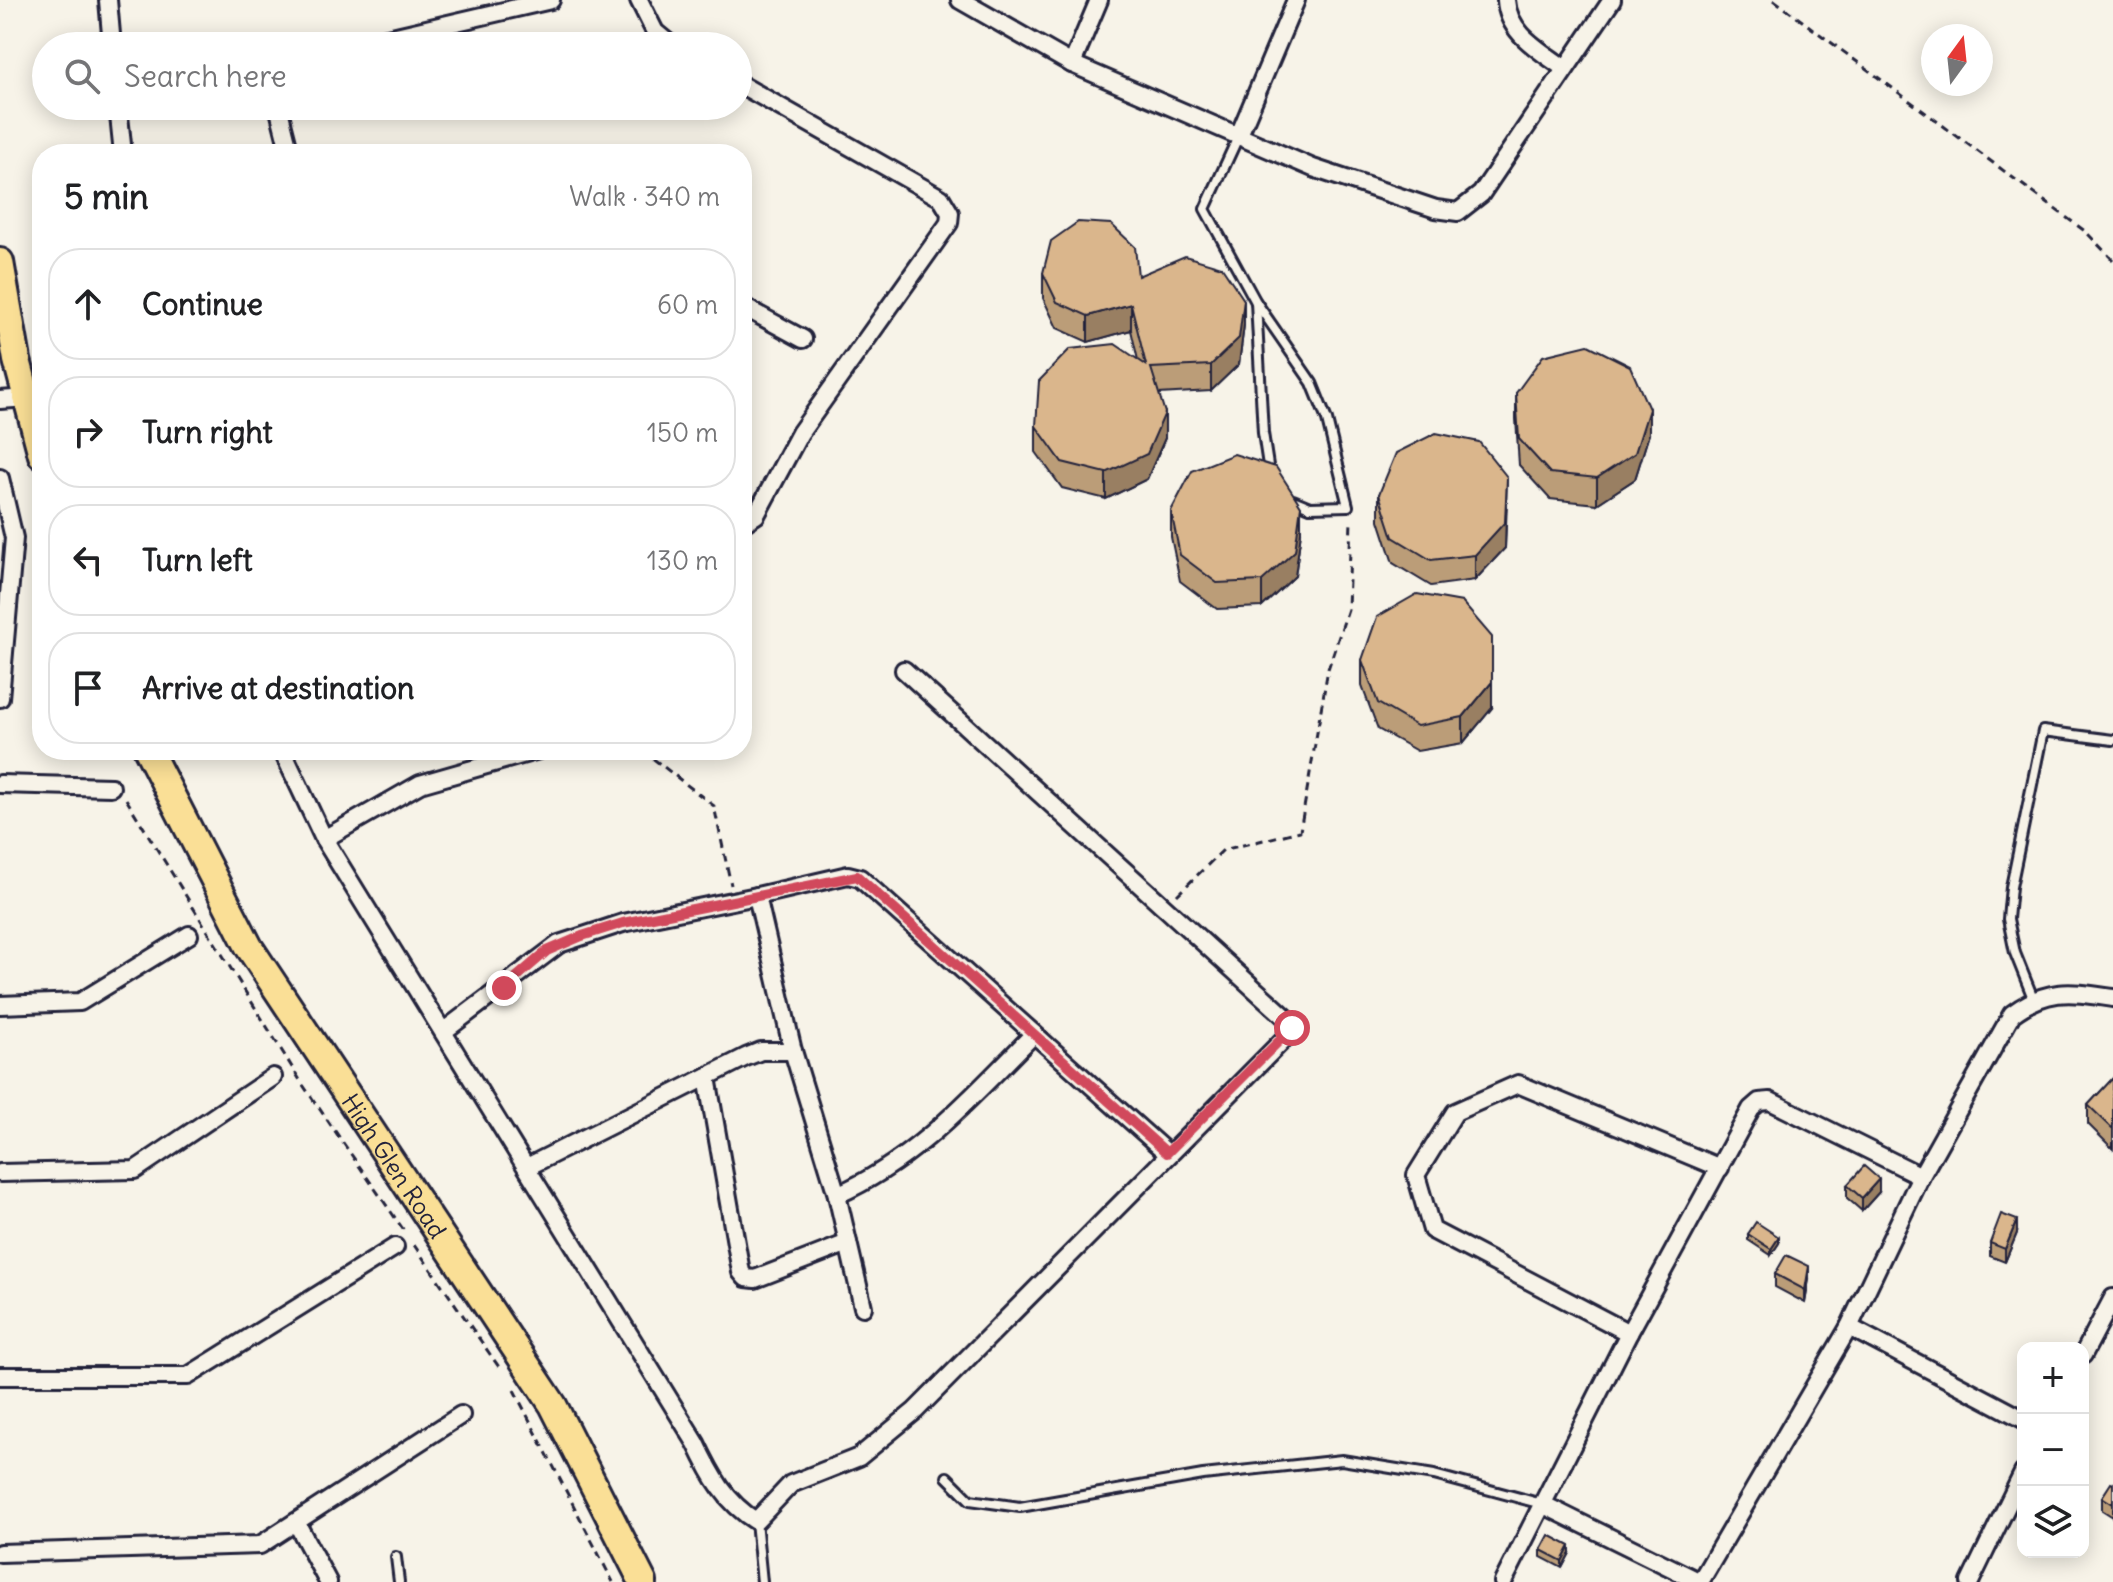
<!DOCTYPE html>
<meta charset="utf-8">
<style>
body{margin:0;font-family:Delius,sans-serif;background:#f6f6f6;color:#202124}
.controls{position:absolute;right:24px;bottom:24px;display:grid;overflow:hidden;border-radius:16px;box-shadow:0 4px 20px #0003}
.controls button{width:72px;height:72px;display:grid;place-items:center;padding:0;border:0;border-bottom:2px solid #e0e0e0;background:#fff;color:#202124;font:40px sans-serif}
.compass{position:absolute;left:1921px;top:24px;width:72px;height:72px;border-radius:50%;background:#fff;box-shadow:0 4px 20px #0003;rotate:15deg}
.stop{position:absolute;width:24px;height:24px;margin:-18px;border:6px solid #d1495b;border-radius:50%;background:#fff}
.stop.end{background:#d1495b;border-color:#fff;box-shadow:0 2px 8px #0008}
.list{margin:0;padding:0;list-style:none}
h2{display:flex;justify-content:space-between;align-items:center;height:104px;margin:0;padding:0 32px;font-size:34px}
h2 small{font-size:26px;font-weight:400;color:#757577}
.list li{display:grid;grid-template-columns:52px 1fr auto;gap:24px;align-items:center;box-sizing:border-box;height:112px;margin:0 16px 16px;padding:0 16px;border:2px solid #e0e0e0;border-radius:32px}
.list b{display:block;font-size:30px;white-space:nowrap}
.list em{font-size:26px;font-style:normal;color:#757577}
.icon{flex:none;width:44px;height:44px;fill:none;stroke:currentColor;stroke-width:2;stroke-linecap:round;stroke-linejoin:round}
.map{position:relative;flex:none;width:2113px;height:1582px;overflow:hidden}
.search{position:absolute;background:#fff;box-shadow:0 4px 20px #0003;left:32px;top:32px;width:720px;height:88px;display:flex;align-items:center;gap:20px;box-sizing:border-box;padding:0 28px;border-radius:44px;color:#757577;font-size:30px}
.panel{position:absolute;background:#fff;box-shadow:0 4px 20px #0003;left:32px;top:144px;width:720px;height:616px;border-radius:32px}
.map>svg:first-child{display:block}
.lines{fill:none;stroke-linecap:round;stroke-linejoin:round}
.lane-casing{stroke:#22223b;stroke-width:14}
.street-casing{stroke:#22223b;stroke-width:22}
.primary-casing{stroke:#22223b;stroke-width:32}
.path{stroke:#22223b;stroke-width:3;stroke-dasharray:8 6;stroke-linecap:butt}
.lane{stroke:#f7f3e8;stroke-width:8}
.street{stroke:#f7f3e8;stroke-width:16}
.primary{stroke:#fadf96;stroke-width:26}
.wall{fill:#bb9d78;stroke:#22223b;stroke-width:2}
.shaded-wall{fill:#997f62;stroke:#22223b;stroke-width:2}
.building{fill:#dab68c;stroke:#22223b;stroke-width:2}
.route{stroke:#d1495b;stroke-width:10}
.labels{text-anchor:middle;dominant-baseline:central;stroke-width:7;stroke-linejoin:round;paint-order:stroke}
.street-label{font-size:24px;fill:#22223b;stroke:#f7f3e8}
</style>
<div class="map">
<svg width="2113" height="1582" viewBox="0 0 2113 1582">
<rect width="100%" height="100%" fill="#f7f3e8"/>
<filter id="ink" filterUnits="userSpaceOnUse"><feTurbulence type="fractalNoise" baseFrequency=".0125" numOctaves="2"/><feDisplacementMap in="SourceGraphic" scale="16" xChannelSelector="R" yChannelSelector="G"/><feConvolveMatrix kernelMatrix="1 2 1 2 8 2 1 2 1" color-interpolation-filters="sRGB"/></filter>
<g filter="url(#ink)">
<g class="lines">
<defs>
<g id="lane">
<polyline points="1239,135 1205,209 1256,302 1263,433 1269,472"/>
<polyline points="1256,302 1312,383 1327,420 1348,506 1310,507 1293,500"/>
<polyline points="2033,998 2015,953 2008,919 2011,887 2043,731 2113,740"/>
<polyline points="947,1477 970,1500 1020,1507 1203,1475 1342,1460 1434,1475 1542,1504"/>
<polyline points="756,1521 762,1582"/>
<polyline points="396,1557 399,1582"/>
</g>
<g id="street">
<polyline points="108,0 112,46"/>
<polyline points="639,0 655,32 672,46"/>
<polyline points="960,0 1072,64 1313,168 1436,209 1458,212 1481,194 1612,0"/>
<path d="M1506 0C1508 34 1540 50 1565 69"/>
<polyline points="353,46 551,0"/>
<polyline points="1072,64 1099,0"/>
<polyline points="738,83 941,198 950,213 949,223 800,433 756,515 742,524"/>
<polyline points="118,106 123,154"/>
<polyline points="278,106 290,154"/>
<polyline points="1239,135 1296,0"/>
<polyline points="742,306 803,339"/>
<polyline points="0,400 27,398"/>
<polyline points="0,478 14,538 0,698"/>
<path d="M282 750 324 839 696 1443C711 1475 726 1503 756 1521L791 1484 859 1457 915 1411 1291 1032 1293 1024 904 670"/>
<polyline points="0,784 111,787"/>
<polyline points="324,839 420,784 539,750"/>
<polyline points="0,1005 80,1002 189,935"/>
<polyline points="444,1031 559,944 623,923 757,896"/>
<polyline points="707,1077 741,1272 746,1278 755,1279 848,1243"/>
<polyline points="529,1166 746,1057 761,1051 793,1051"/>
<polyline points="0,1173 135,1170 273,1077"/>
<path d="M837 1195C917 1160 973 1095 1034 1034"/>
<polyline points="863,1307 837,1195 793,1051 757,896 848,875 860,878 1167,1153"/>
<polyline points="1849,1327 2023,1419"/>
<polyline points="1629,1333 1432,1230 1416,1175 1455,1112 1518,1084 1720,1168"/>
<polyline points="2083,1355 2113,1298"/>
<polyline points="0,1376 188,1376 395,1247"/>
<polyline points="1542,1504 1700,1582"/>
<polyline points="296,1522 328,1582"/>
<polyline points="0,1553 260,1545 461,1415"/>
<polyline points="1503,1582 1629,1333 1751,1109 1759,1102 1770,1101 1921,1176"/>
<path d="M1700 1582 1849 1327 1921 1176 2012 1014C2048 987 2071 992 2113 998"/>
<polyline points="1970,1582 2023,1473"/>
</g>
<g id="primary">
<polyline points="0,262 17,360 42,455"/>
<path id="s1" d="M148 750 249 947 553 1405 643 1582"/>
</g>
</defs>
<!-- lane casing -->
<use href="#lane" class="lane-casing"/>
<!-- street casing -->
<use href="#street" class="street-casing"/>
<!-- primary casing -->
<use href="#primary" class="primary-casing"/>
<!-- path -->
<g class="path">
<polyline points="1774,0 2086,232 2113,260"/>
<polyline points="642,750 714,806 731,885"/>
<polyline points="126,799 303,1085 405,1232"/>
<polyline points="1177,895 1223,850 1300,831 1328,669 1348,609 1351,520"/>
<polyline points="414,1245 501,1370"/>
<polyline points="514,1390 613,1582"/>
</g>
<!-- lane -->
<use href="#lane" class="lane"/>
<!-- street -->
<use href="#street" class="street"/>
<!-- primary -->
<use href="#primary" class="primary"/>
</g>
<!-- wall -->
<g class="wall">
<polygon points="1043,273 1138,276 1244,325 1239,364 1211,391 1159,394 1165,438 1147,479 1106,499 1062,488 1036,452 1036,426 1138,360 1131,330 1088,342 1057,328 1043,298"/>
<polygon points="1516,393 1649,434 1635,479 1597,504 1550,499 1519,465 1516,419"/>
<polygon points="1379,494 1507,503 1505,548 1475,580 1431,586 1393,563 1379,520"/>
<polygon points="1171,511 1301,532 1295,576 1262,607 1217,609 1180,581 1171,537"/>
<polygon points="1362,660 1492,708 1463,743 1417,751 1378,729 1362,686"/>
<polygon points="2113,1078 2113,1149 2088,1124 2088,1105"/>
<polygon points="1847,1185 1879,1192 1862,1211 1847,1198"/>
<polygon points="2017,1233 2005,1262 1990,1256 1990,1243"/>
<polygon points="1748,1234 1779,1243 1771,1255 1748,1240"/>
<polygon points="1775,1274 1809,1279 1805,1303 1775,1287"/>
<polygon points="2113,1484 2113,1517 2102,1510 2102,1497"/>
<polygon points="1541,1550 1570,1553 1562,1568 1541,1557"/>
</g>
<!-- shaded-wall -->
<g class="shaded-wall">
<polygon points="1244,300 1244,325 1239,364 1211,391 1211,365"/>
<polygon points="1131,304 1131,330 1088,342 1088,316"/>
<polygon points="1649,409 1649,434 1635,479 1597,504 1597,478"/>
<polygon points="1165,413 1165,438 1147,479 1106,499 1106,473"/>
<polygon points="1507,477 1505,548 1475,580 1475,555"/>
<polygon points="1301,506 1301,532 1295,576 1262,607 1262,581"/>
<polygon points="1492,682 1492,708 1463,743 1463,717"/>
<polygon points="1879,1179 1879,1192 1862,1211 1862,1198"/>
<polygon points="2017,1220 2017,1233 2005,1262 2005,1249"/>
<polygon points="1779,1237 1779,1243 1771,1255 1771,1249"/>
<polygon points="1809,1266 1809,1279 1805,1303 1805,1290"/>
<polygon points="1570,1546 1570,1553 1562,1568 1562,1561"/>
</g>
<!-- building -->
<g class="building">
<polygon points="1078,222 1111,224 1135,247 1138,276 1185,256 1222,267 1244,300 1239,338 1211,365 1151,368 1165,413 1147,454 1106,473 1062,462 1036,426 1039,381 1070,349 1115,344 1146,365 1131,304 1088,316 1057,302 1043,273 1051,241"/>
<polygon points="1588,345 1630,366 1649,409 1635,453 1597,478 1550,473 1519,439 1516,393 1543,356"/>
<polygon points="1436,433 1479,442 1507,477 1505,522 1475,555 1431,560 1393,537 1379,494 1396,453"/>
<polygon points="1234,454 1276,467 1301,506 1295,551 1262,581 1217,583 1180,555 1171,511 1192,471"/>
<polygon points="1417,594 1462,602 1492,637 1492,682 1463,717 1417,726 1378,703 1362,660 1377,617"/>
<polygon points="2113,1078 2113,1129 2088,1105"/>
<polygon points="1864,1166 1879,1179 1862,1198 1847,1185"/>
<polygon points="2001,1214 2017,1220 2005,1249 1990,1243"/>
<polygon points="1756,1222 1779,1237 1771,1249 1748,1234"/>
<polygon points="1786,1255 1809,1266 1805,1290 1775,1274"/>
<polygon points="2111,1483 2113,1484 2113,1504 2102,1497"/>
<polygon points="1549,1535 1570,1546 1562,1561 1541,1550"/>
</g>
</g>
<g class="lines" filter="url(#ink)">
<!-- route -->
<polyline class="route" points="504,988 547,951 582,936 623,923 857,876 1167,1153 1292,1028"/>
</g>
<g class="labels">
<!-- street labels -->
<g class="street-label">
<text stroke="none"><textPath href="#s1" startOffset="484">High Glen Road</textPath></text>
</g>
</g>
</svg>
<div class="controls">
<button>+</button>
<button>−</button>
<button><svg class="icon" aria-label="layers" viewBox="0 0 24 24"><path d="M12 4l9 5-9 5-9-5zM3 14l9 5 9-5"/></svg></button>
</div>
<svg class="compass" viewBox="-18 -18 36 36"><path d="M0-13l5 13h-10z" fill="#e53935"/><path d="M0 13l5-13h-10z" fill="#757577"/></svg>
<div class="stop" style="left:1292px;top:1028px"></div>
<div class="stop end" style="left:504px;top:988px"></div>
<div class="search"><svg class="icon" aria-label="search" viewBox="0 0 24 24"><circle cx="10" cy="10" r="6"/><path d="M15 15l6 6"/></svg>Search here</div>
<section class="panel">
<h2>5 min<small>Walk · 340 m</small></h2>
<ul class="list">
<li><svg class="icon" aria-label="ahead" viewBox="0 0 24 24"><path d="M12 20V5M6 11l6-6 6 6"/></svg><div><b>Continue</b></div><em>60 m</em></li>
<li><svg class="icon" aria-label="right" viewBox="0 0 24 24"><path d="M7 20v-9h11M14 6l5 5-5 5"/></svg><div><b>Turn right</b></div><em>150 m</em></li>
<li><svg class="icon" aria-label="left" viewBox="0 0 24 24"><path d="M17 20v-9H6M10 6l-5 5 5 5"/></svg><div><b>Turn left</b></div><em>130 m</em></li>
<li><svg class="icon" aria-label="arrive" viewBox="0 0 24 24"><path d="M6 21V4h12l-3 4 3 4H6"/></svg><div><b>Arrive at destination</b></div></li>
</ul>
</section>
</div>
